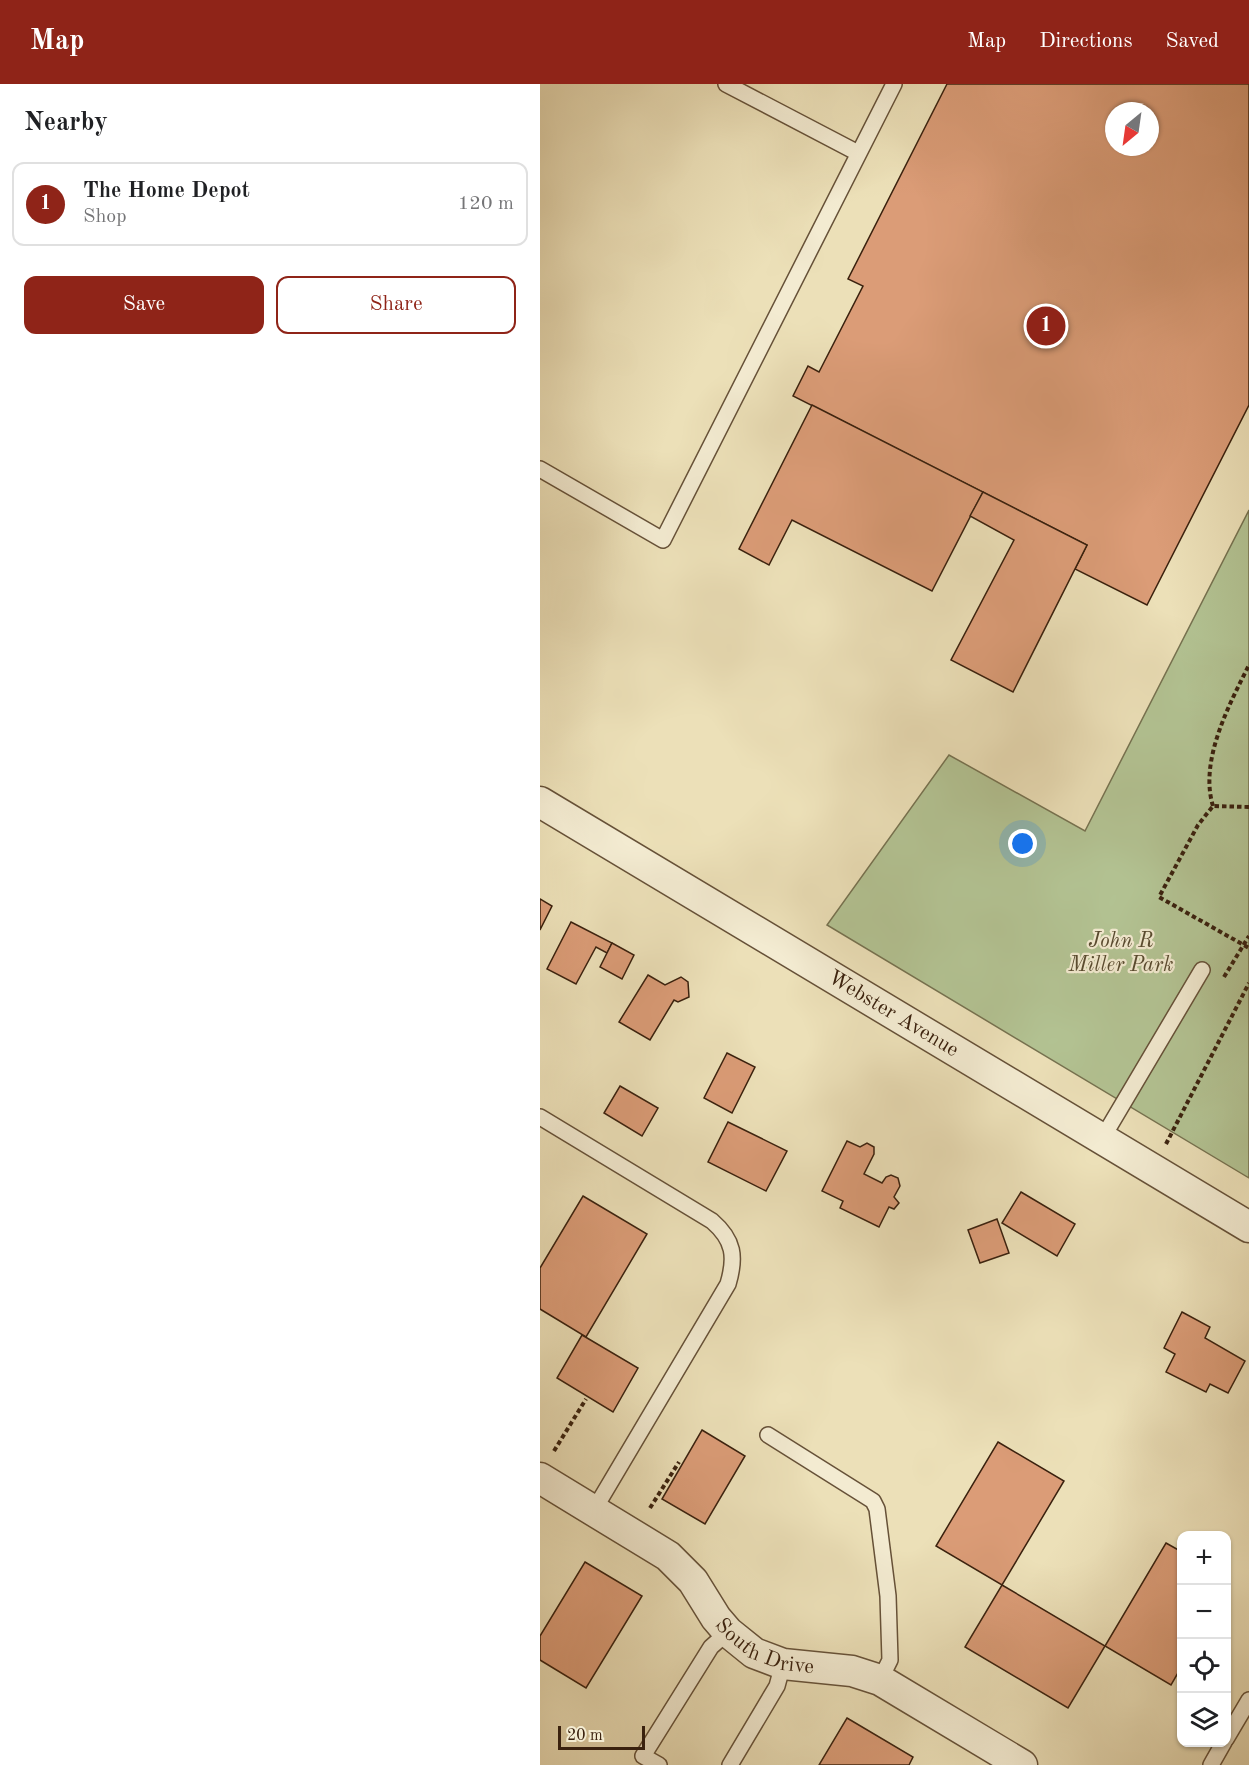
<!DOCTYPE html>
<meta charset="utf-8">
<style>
body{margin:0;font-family:"Old Standard TT",serif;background:#f2f2f2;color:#202124}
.controls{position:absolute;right:18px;bottom:18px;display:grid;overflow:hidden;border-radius:12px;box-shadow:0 2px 4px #0004}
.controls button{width:54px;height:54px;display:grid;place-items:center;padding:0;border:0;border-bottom:2px solid #e0e0e0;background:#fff;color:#202124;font:30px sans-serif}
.compass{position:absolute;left:565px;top:18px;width:54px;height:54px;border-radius:50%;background:#fff;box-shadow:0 2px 4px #0004;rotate:209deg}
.scale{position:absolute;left:18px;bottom:15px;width:87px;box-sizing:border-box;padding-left:6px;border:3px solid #3a210e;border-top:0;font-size:16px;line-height:21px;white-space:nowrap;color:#3a210e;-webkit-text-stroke:4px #f3ebd1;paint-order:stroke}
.you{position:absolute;left:483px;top:760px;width:21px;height:21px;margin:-15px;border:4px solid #fff;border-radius:50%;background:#1a73e8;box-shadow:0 0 0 9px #1a73e833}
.badge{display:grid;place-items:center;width:39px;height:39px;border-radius:50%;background:#8f2418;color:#fff;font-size:20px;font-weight:700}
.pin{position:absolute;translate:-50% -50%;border:3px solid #fff;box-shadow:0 2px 6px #0006}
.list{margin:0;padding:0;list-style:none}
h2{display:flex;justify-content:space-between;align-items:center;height:78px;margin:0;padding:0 24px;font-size:26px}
h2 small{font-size:20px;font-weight:400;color:#757577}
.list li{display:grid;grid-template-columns:39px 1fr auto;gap:18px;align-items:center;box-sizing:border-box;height:84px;margin:0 12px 12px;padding:0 12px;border:2px solid #e0e0e0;border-radius:12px}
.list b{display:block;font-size:22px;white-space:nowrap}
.list p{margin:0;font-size:20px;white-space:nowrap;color:#757577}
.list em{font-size:20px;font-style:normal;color:#757577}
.actions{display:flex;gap:12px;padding:18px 24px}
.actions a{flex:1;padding:14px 0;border:2px solid #8f2418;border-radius:12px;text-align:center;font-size:21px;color:#8f2418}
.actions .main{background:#8f2418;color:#fff}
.icon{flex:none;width:33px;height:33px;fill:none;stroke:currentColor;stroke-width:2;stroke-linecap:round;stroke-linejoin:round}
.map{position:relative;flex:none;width:709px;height:1681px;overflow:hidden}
header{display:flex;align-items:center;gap:36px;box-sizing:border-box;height:84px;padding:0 30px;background:#8f2418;color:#fff}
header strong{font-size:28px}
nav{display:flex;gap:33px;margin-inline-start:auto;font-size:21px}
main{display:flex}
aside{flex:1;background:#fff}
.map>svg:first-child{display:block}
.green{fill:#b3c393;stroke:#767250;stroke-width:1.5}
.building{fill:#db9c77;stroke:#3a210e;stroke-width:1.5;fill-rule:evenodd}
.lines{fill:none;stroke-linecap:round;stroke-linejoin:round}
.service-casing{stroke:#665138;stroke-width:18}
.minor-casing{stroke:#665138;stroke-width:33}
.path{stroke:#3a210e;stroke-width:4;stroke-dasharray:4.5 3;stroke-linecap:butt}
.service{stroke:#f3ebd1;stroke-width:15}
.minor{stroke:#f3ebd1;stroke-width:30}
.labels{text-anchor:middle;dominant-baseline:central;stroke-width:4.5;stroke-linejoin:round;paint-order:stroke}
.park-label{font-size:21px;font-style:italic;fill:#584a2f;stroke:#f3ebd1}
.street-label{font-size:21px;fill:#3a210e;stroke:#f3ebd1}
</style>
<header>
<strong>Map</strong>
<nav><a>Map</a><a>Directions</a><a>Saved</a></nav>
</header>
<main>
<aside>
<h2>Nearby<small></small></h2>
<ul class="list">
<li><span class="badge">1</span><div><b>The Home Depot</b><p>Shop</p></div><em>120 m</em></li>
</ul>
<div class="actions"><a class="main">Save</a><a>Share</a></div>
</aside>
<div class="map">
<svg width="709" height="1681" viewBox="0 0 709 1681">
<rect width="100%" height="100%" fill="#ece0b8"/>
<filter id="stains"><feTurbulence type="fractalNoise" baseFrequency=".00333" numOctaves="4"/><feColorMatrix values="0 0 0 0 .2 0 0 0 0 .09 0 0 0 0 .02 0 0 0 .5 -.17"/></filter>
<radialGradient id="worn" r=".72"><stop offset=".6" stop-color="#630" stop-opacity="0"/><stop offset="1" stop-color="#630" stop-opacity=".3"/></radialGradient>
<!-- green -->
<polygon class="green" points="709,426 709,1094 287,841 409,671 545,747"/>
<!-- building -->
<g class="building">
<path d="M407 0H709V321L607 521 535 485 547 461 253 312 268 282 279 288 323 202 308 195ZM574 27H610V63H574Z"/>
<polygon points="272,321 443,408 392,507 252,436 229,481 199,465"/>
<polygon points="443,408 547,461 473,608 411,576 474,456 430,432"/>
<polygon points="0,815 12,822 0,846"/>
<polygon points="31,838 72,859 67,869 56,863 36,900 7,885"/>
<polygon points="72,859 94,871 82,895 60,883"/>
<polygon points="108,891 125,901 141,893 148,898 149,913 138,918 134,916 110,956 79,938"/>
<polygon points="187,969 215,983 192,1029 164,1014"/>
<polygon points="80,1002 118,1024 102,1052 64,1029"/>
<polygon points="188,1038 247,1067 226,1107 168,1078"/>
<polygon points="307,1057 320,1063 327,1059 334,1063 334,1070 324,1090 342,1099 346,1093 351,1091 358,1094 360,1102 354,1113 359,1119 354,1125 349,1123 339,1143 300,1124 303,1117 282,1107"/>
<polygon points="481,1108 535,1140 517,1172 462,1139"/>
<polygon points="43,1112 107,1150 46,1253 0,1225 0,1184"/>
<polygon points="457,1135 469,1169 440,1179 428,1146"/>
<polygon points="642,1228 670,1243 665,1254 705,1277 688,1309 670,1300 666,1308 626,1288 635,1270 624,1264"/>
<polygon points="42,1251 98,1284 73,1328 17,1294"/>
<polygon points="162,1346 205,1372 165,1440 122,1415"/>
<polygon points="458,1358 524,1397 462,1501 396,1462"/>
<polygon points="626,1459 642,1468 642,1582 631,1601 565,1562"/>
<polygon points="45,1478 102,1512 46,1604 0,1576 0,1552"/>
<polygon points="462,1501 565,1562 528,1624 425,1563"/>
<polygon points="307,1634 373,1673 369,1681 279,1681"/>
</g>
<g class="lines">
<defs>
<g id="service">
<polyline points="186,0 318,69"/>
<polyline points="0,385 123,456 354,0"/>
<path d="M0 1033 172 1137C194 1156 196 1173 188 1200L54 1426"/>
<polyline points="562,1055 662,886"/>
<polyline points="228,1351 333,1417 337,1425 348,1512 350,1576 340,1596"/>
<polyline points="686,1655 709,1616"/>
<polyline points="119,1681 103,1672 171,1563 188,1548"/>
<polyline points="190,1681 237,1602 243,1580"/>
<polyline points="671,1681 684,1658"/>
</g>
<g id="minor">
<path id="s1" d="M0 718 709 1143"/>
<path id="s2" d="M0 1394 128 1472 153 1497 176 1534 188 1548 214 1569 243 1580 312 1587 340 1596 482 1681"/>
</g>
</defs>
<!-- service casing -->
<use href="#service" class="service-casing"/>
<!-- minor casing -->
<use href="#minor" class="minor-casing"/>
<!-- path -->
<g class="path">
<path d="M673 722C659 677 689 621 709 581"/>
<polyline points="709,723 673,722 658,741 619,813 709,864"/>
<polyline points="684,893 709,852"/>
<polyline points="626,1060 709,899"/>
<polyline points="14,1367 46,1315"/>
<polyline points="110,1424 139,1378"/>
</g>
<!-- service -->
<use href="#service" class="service"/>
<!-- minor -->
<use href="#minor" class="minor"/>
</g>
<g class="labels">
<!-- park labels -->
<g class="park-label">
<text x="581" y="857">John R<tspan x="581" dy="24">Miller Park</tspan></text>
</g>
<!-- street labels -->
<g class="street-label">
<text stroke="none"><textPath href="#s1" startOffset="412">Webster Avenue</textPath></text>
<text stroke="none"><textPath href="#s2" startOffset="288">South Drive</textPath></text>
</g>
</g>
<rect width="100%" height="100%" filter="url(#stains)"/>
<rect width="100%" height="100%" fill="url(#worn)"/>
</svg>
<div class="controls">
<button>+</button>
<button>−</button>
<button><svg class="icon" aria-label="locate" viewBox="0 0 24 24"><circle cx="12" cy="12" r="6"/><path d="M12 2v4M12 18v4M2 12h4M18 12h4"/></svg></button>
<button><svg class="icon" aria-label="layers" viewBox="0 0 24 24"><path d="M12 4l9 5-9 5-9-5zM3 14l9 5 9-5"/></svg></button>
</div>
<svg class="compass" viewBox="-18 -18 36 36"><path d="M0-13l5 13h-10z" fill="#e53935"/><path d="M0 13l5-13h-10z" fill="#757577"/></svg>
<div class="scale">20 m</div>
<div class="you"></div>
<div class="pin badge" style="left:506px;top:242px">1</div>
</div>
</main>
